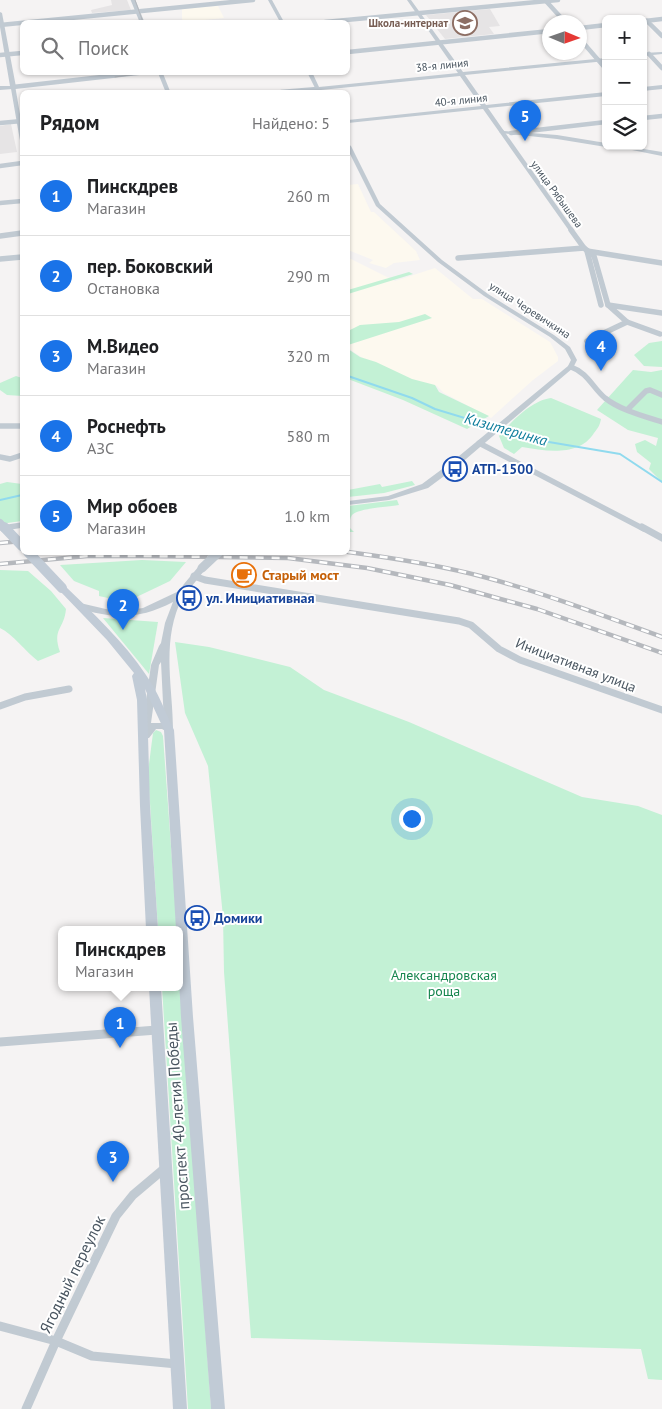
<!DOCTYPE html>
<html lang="ru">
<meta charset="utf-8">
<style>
body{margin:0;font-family:"PT Sans",sans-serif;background:#f2f2f2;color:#202124}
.controls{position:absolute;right:15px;top:15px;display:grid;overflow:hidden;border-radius:8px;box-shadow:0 1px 4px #0004}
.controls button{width:45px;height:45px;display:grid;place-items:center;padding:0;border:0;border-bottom:1px solid #e0e0e0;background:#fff;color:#202124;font:25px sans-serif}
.compass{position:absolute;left:542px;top:15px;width:45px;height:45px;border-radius:50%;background:#fff;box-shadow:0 1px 4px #0004;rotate:92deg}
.you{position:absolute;left:411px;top:818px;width:18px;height:18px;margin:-12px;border:4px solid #fff;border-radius:50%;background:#1a73e8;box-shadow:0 0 0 8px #1a73e833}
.badge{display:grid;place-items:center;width:32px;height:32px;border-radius:50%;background:#1a73e8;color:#fff;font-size:16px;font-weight:700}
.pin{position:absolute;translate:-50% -41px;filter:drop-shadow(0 1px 2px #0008)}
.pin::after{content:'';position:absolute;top:26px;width:18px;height:15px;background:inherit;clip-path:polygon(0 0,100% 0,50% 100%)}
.popup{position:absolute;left:58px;top:926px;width:125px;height:65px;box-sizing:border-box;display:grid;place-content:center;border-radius:8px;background:#fff;filter:drop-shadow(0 1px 4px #0005);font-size:16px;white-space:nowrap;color:#757577}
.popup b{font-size:19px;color:#202124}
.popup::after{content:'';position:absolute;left:50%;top:100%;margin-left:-10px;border:10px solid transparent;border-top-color:#fff}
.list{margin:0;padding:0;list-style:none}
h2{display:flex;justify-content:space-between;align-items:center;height:65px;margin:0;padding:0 20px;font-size:21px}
h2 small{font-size:16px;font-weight:400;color:#757577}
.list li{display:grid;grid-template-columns:32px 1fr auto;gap:15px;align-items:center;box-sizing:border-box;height:80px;padding:0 20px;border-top:1px solid #e0e0e0}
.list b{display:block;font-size:19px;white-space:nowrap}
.list p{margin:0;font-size:16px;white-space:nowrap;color:#757577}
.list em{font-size:16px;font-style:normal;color:#757577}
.icon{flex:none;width:28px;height:28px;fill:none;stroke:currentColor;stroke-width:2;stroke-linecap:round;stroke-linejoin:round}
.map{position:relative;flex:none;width:662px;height:1409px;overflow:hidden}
.search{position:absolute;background:#fff;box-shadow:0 1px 4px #0004;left:20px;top:20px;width:330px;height:55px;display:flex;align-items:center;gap:12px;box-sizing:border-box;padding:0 18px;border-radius:8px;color:#757577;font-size:19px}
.panel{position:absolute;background:#fff;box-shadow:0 1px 4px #0004;left:20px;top:90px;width:330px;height:465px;border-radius:8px}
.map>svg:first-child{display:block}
.commercial{fill:#fdf9ef}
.education{fill:#e6e4e5}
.green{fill:#c3f1d5}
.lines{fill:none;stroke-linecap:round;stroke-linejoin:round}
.stream{stroke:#90daee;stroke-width:2}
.minor-far3{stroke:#c1cad2;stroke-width:4.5}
.minor-far2{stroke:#c1cad2;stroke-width:5.5}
.minor-far1{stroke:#c1cad2;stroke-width:7}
.minor{stroke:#c1cad2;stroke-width:9}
.tertiary{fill:#c1cad2;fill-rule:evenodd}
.secondary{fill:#c1cbd6;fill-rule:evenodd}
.tram{stroke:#b5b8bd;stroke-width:1}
.rail-casing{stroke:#b5b8bd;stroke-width:4.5}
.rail{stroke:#fff;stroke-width:2.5;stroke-dasharray:8;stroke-linecap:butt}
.tertiary-bridge{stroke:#c1cad2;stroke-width:9}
.secondary-bridge-far1{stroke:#c1cbd6;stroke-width:8}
.secondary-bridge{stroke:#c1cbd6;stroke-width:10}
.labels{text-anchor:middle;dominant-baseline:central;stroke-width:4;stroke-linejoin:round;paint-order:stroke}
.far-education-label{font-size:11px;font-weight:bold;fill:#785e54;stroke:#fff;text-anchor:end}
.far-street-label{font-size:11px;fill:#4a5661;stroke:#fff}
.transit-label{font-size:14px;font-weight:bold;fill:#164399;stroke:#fff;text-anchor:start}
.food-label{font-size:14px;font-weight:bold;fill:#c56008;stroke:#fff;text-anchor:start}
.street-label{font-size:14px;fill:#4a5661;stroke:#fff}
.park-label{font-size:14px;fill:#17864f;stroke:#fff}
.water-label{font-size:15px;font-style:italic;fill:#0c7c9b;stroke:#fff}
.near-street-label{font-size:16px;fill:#4a5661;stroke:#fff}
</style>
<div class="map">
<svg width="662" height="1409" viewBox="0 0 662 1409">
<rect width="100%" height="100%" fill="#f5f3f3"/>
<!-- commercial -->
<g class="commercial">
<polygon points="218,6 224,18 184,22 182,19 182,9"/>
<polygon points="358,184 371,212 374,212 416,251 420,260 394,263 386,268 369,263 373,260 348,250 348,185"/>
<polygon points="351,259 395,281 435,268 473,299 482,299 550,342 558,357 558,361 533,380 491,418 444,393 437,386 416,382 364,359 348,348 348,260"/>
</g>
<!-- education -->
<g class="education">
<polygon points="111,0 127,0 131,10 92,13 91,10 112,5"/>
<polygon points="490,9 500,26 489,27 494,34 445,39 426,15"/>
<polygon points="11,124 17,152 0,154 0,126"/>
</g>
<!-- green -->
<g class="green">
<polygon points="409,272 413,274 348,294 348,290"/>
<polygon points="425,314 432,318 348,345 348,331 360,325 399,322"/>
<polygon points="662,341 662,367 644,366 634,355 649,343"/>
<polygon points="348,349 360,357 376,362 412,379 435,385 439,392 489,416 467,429 403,400 348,379"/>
<polygon points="633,370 651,372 662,370 662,482 649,469 651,463 637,452 635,444 645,440 656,446 658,438 628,430 597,410"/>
<polygon points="16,376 22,378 22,396 7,395 0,390 0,383"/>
<path d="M551 398 601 419C600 425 598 428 594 433 579 457 546 451 522 447L514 454 504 448 499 436C511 422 532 400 551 398Z"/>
<polygon points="412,481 415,485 384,493 348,497 348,490 380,484 382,487"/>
<polygon points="7,482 22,484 22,521 0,524 0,484"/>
<path d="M397 500 399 505C388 507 359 508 352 515 350 518 349 523 349 527L354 532H348V506Z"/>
<polygon points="142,560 186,562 170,581 126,602 99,596 99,591 74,581 60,565"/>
<path d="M0 570 28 571 51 591 66 609C64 630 52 628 60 652L38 661C26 652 13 634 0 628Z"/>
<polygon points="103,618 158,622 149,674"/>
<polygon points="175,642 209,647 290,667 324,690 409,722 582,797 638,806 662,815 662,1380 648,1379 641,1349 251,1338 224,972 223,917 208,766 185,713"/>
<polygon points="156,730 161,732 163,736 177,929 158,929 148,772 153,733"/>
<polygon points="179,950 211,1409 188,1409 162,987 179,987"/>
</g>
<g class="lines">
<!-- stream -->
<g class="stream">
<polyline points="348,376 412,398 435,409 537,440 620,454 662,482"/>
<polyline points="0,500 22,495"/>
</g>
<!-- minor-far3 -->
<g class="minor-far3">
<polyline points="133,0 142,22"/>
<polyline points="545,0 565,22"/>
<polyline points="645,21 662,19"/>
<polyline points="647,21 662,36"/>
<polyline points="325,22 558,0"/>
<polyline points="0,25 253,0"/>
<polyline points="580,28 606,25"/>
<polyline points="580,39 606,69"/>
<polyline points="348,52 550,31"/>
<polyline points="649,54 662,68"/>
<polyline points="0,55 22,53"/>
<polyline points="160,72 168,92"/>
<polyline points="281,92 317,89"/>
<polyline points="643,118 662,116"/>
<polyline points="0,123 22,121"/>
<polyline points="502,132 572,231"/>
<polyline points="511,133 606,122"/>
<polyline points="22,139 13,87 146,72"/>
<polyline points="0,166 22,163"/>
<polyline points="0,203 22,201"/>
</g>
<!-- minor-far2 -->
<g class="minor-far2">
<polyline points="571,230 584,248 594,256 608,305 627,322 587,341"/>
<polyline points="0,236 22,233"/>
<polyline points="458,258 584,248"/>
<polyline points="0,259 22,257"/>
<polyline points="601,305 587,251 662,263"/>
<polyline points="608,305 662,313"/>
<polyline points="627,322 660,334"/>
<path d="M571 367C588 373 592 387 605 398 620 410 643 416 662 422"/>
<polyline points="628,409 646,391 650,390 662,395"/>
<polyline points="0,426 22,426"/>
<polyline points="479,443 644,529"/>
<polyline points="0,457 10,459 22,455"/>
<polyline points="3,528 22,525"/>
</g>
<!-- minor-far1 -->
<g class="minor-far1">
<polyline points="642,527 662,538"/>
<polyline points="3,528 6,527"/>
<polyline points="194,576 205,580 459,621 471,625 499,649 520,660 662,710"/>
<polyline points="0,706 25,697 69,689"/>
</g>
<!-- minor -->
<g class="minor">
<polyline points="0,1042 157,1030"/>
<polyline points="0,1326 56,1341 92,1356 177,1364"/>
<polyline points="26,1409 56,1341 116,1216 133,1195 165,1168"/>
</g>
<!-- tertiary -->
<g class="tertiary">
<polygon points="268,0 272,0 284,22 280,22"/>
<polygon points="407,0 411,0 463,72 606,58 606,61 465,75 486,105 606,92 606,96 488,108 504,131 557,135 606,143 606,146 608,146 606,147 557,139 500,133 483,109 348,123 348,120 481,106 460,76 321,90 321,92 317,92 307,72 312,72 319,87 458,73"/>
<polygon points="0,12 2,13 16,87 13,89 0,90 0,86 10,86 0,27"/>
<polygon points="662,52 662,54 643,56 643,53"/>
<polygon points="662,85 662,89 643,91 643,87"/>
<polygon points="348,144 351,146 380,204 442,260 488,294 554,335 570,347 577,360 573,368 459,465 428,488 389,500 348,505 348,501 388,496 422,484 453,461 568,366 571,360 565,349 550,337 484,296 438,262 376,206 348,150"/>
<polygon points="612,146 626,146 662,152 662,156"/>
<path d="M202 565 206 568C197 581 186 591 179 605 162 646 173 689 173 730L172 732 169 733 162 729H156L149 738H143L142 736 144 732 142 729 151 665 159 646 161 643 165 623 173 602C138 620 114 619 77 608L76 606 80 603 110 610 122 611 143 608 179 591 184 584 199 566ZM161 662 164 723H151L159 665Z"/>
</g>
<!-- secondary -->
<g class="secondary">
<path d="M62 585 65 586C94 614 124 642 146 675 158 692 165 711 174 730L193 1017 225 1409H211L181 1017 179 980V929H176L164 730 145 689 147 700 150 806 158 929H146L140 806 137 700 132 676 134 673 107 640 59 590 57 588 59 586Z"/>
<polygon points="149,987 161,987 187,1409 173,1409"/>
</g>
<!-- tram -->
<g class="tram">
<polyline points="135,0 143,22"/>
<polyline points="115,77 152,72"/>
</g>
<defs>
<g id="rail">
<polyline points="0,543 22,541"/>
<path d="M348 552C393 558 439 565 484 577 544 593 604 616 662 637"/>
<polyline points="0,564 87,556 144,556 288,558 367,568 450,585 537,609 662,653"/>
</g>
</defs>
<!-- rail casing -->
<use href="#rail" class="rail-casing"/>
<!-- rail -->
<use href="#rail" class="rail"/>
<!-- tertiary-bridge -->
<polyline class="tertiary-bridge" points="202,568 219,552"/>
<!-- secondary-bridge-far1 -->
<polyline class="secondary-bridge-far1" points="0,523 5,529"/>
<!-- secondary-bridge -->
<g class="secondary-bridge">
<polyline points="4,527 22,546"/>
<polyline points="28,552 62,588"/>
</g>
</g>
<!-- icons -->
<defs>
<symbol id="school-ring" viewBox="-11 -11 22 22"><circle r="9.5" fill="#fff" stroke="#8d6e63" stroke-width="1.5"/><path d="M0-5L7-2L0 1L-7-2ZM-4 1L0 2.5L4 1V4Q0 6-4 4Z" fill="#8d6e63"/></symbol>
<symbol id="bus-ring" viewBox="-11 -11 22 22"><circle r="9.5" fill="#fff" stroke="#1a4fb4" stroke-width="1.5"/><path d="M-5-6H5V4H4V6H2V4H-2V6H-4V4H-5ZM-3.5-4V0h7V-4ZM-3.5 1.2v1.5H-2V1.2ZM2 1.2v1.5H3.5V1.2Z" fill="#1a4fb4"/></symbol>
<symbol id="cafe-ring" viewBox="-11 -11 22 22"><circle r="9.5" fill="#fff" stroke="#e8710a" stroke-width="1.5"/><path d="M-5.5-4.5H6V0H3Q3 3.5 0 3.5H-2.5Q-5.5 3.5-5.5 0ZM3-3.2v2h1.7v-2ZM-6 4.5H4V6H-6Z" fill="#e8710a"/></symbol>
</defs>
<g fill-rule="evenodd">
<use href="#school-ring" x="451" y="9" width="28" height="28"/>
<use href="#bus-ring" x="441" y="455" width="28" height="28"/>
<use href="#cafe-ring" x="230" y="561" width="28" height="28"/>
<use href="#bus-ring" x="175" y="584" width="28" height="28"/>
<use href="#bus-ring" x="183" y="904" width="28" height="28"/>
</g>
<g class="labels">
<!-- far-education labels -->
<g class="far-education-label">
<text x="448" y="23">Школа-интернат</text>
</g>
<!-- far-street labels -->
<g class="far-street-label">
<text transform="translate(442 65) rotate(-6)">38-я линия</text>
<text transform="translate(461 100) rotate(-6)">40-я линия</text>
<text transform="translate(557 194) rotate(54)">улица Рябышева</text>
<text transform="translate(530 310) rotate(33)">улица Черевичкина</text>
</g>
<!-- transit labels -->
<g class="transit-label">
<text x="472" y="469">АТП-1500</text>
<text x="206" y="598">ул. Инициативная</text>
<text x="214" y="918">Домики</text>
</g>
<!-- food labels -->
<g class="food-label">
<text x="262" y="575">Старый мост</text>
</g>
<!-- street labels -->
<g class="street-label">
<text transform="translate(576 665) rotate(21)">Инициативная улица</text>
</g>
<!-- park labels -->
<g class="park-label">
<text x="444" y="975">Александровская<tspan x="444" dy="16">роща</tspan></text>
</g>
<!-- water labels -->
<g class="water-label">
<text transform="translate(506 429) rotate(16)">Кизитеринка</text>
</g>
<!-- near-street labels -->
<g class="near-street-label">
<text transform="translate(177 1116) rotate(-94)">проспект 40-летия Победы</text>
<text transform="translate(72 1274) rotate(-64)">Ягодный переулок</text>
</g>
</g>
</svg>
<div class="controls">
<button>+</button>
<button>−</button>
<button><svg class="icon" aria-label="layers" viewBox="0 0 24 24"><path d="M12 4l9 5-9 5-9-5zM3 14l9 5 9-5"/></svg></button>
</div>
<svg class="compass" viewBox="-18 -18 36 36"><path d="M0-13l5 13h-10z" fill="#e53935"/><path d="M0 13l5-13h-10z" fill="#757577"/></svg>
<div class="you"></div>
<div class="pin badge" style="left:120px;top:1048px">1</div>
<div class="popup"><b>Пинскдрев</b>Магазин</div>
<div class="pin badge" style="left:123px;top:630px">2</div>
<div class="pin badge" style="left:113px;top:1182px">3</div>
<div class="pin badge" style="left:601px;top:371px">4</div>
<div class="pin badge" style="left:525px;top:141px">5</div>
<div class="search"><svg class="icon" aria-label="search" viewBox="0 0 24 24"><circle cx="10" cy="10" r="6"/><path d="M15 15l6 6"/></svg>Поиск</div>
<section class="panel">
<h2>Рядом<small>Найдено: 5</small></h2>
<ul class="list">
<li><span class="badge">1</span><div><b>Пинскдрев</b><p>Магазин</p></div><em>260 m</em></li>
<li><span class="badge">2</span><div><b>пер. Боковский</b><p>Остановка</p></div><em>290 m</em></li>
<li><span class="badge">3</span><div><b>М.Видео</b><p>Магазин</p></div><em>320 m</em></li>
<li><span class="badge">4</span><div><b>Роснефть</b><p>АЗС</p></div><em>580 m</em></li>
<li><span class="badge">5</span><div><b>Мир обоев</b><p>Магазин</p></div><em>1.0 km</em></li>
</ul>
</section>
</div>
